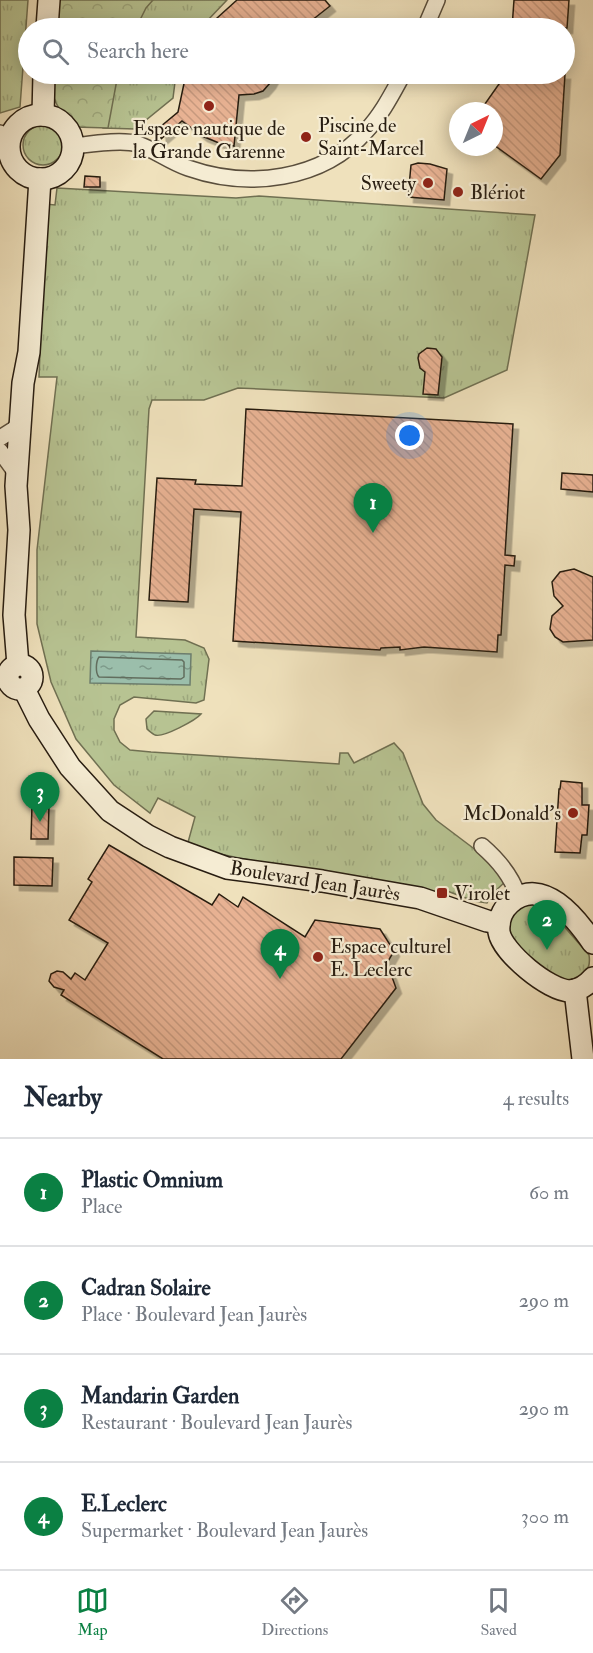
<!DOCTYPE html>
<meta charset="utf-8">
<style>
body{margin:0;font-family:"IM FELL Double Pica",serif;background:#f2f2f3;color:#1f2937}
.compass{position:absolute;left:449px;top:102px;width:54px;height:54px;border-radius:50%;background:#fff;box-shadow:0 3px 15px #0003;rotate:43deg}
.you{position:absolute;left:410px;top:436px;width:21px;height:21px;margin:-15px;border:4px solid #fff;border-radius:50%;background:#1a73e8;box-shadow:0 0 0 9px #1a73e833}
.badge{display:grid;place-items:center;width:39px;height:39px;border-radius:50%;background:#0b8043;color:#fff;font-size:20px;font-weight:700}
.pin{position:absolute;translate:-50% -50px;filter:drop-shadow(0 2px 3px #0008)}
.pin::after{content:'';position:absolute;top:32px;width:21px;height:18px;background:inherit;clip-path:polygon(0 0,100% 0,50% 100%)}
.list{margin:0;padding:0;list-style:none}
h2{display:flex;justify-content:space-between;align-items:center;height:78px;margin:0;padding:0 24px;font-size:26px}
h2 small{font-size:20px;font-weight:400;color:#747a83}
.list li{display:grid;grid-template-columns:39px 1fr auto;gap:18px;align-items:center;box-sizing:border-box;height:108px;padding:0 24px;border-top:2px solid #e0e1e3}
.list b{display:block;font-size:22px;white-space:nowrap}
.list p{margin:0;font-size:20px;white-space:nowrap;color:#747a83}
.list em{font-size:20px;font-style:normal;color:#747a83}
.icon{flex:none;width:33px;height:33px;fill:none;stroke:currentColor;stroke-width:2;stroke-linecap:round;stroke-linejoin:round}
.map{position:relative;flex:none;width:593px;height:1059px;overflow:hidden}
.search{position:absolute;background:#fff;box-shadow:0 3px 15px #0003;left:18px;right:18px;top:18px;height:66px;display:flex;align-items:center;gap:15px;box-sizing:border-box;padding:0 21px;border-radius:33px;color:#747a83;font-size:22px}
.sheet{height:510px;background:#fff}
nav{display:flex;justify-content:space-around;align-items:center;box-sizing:border-box;height:84px;border-top:2px solid #e0e1e3;background:#fff;font-size:16px;color:#747a83}
nav a{display:grid;justify-items:center;gap:3px}
nav .on{color:#0b8043}
.map>svg:first-child{display:block}
.grass{fill:url(#grass-tufts);stroke:#707052;stroke-width:1.5}
.forest{fill:url(#forest-crowns);stroke:#707052;stroke-width:1.5}
.water{fill:url(#water-ripples);stroke:#6d7e6d;stroke-width:1.5}
.lines{fill:none;stroke-linecap:round;stroke-linejoin:round}
.shore{stroke:#626e5e;stroke-width:1.5}
.building{fill:url(#building-back-hatch);stroke:#281d11;stroke-width:1.5;filter:url(#shadow)}
.street-casing{stroke:#5a4e3c;stroke-width:18}
.secondary-casing{stroke:#281d11;stroke-width:24}
.street{stroke:#f5ecd3;stroke-width:15}
.secondary{stroke:#f5ecd3;stroke-width:21}
.poi-dot{fill:#8f2418;stroke:#f5ecd3;stroke-width:2}
.labels{text-anchor:middle;dominant-baseline:central;stroke-width:4.5;stroke-linejoin:round;paint-order:stroke}
.poi-label{font-size:20px;fill:#281d11;stroke:#f5ecd3;text-anchor:start}
.street-label{font-size:20px;fill:#281d11;stroke:#f5ecd3}
</style>
<div class="map">
<svg width="593" height="1059" viewBox="0 0 593 1059">
<defs>
<pattern id="grass-tufts" width="24" height="20" patternUnits="userSpaceOnUse" patternTransform="scale(1.5)"><rect width="24" height="20" fill="#b7c392"/><path d="M3 7l-1-3M5 7V3M7 7l1-3M15 17l-1-3M17 17v-4M19 17l1-3" fill="none" stroke="#9da77d"/></pattern>
<pattern id="forest-crowns" width="20" height="18" patternUnits="userSpaceOnUse" patternTransform="scale(1.5)"><rect width="20" height="18" fill="#b7c392"/><path d="M2 6a3 3 0 1 1 6 0M12 15a3 3 0 1 1 6 0" fill="none" stroke="#9da77d"/></pattern>
<pattern id="water-ripples" width="26" height="14" patternUnits="userSpaceOnUse" patternTransform="scale(1.5)"><rect width="26" height="14" fill="#9bbeab"/><path d="M2 4q2-2 4 0t4 0M15 11q2-2 4 0t4 0" fill="none" stroke="#7e9a8a"/></pattern>
<pattern id="building-back-hatch" width="6" height="6" patternUnits="userSpaceOnUse" patternTransform="scale(1.5)"><rect width="6" height="6" fill="#e8b293"/><path d="M-1 5l2 2M0 0l6 6M5-1l2 2" fill="none" stroke="#c7997e"/></pattern>
<filter id="shadow"><feDropShadow dx="5.5" dy="5.5" stdDeviation="0" flood-color="#0004"/></filter>
</defs>
<rect width="100%" height="100%" fill="#efe1bc"/>
<filter id="stains"><feTurbulence type="fractalNoise" baseFrequency=".00333" numOctaves="4"/><feColorMatrix values="0 0 0 0 .2 0 0 0 0 .09 0 0 0 0 .02 0 0 0 .5 -.17"/></filter>
<radialGradient id="worn" r=".72"><stop offset=".6" stop-color="#630" stop-opacity="0"/><stop offset="1" stop-color="#630" stop-opacity=".3"/></radialGradient>
<!-- grass -->
<g class="grass">
<polygon points="0,0 28,0 20,107 0,113"/>
<polygon points="142,0 227,0 206,22 196,23 185,28 120,28"/>
<polygon points="98,74 176,74 173,98 135,129 103,128"/>
<circle cx="43" cy="145" r="20"/>
<path d="M57 188 236 198 259 196 535 215 507 370 444 398 238 388 204 400H152L149 409 136 637 185 640 204 648 209 659 204 700 196 703 134 697 120 705 114 719V730L120 742 130 750 151 752 339 764 340 753H348L354 763 394 743 403 753 423 804 436 820 485 857 505 882 492 894 487 903 474 901 439 888 437 892C354 874 269 868 187 846L195 817 158 798 150 813 114 785 76 739 51 682 37 624V550L57 377H39L46 204 55 205Z"/>
<path d="M154 711 201 714C196 720 163 738 155 735 154 735 148 730 147 729L146 719Z"/>
<path d="M532 904 548 908 589 955C591 968 585 981 570 981 551 981 495 938 512 915 518 908 524 905 532 904Z"/>
</g>
<!-- forest -->
<g class="forest">
<polygon points="56,0 153,0 146,8 136,28 54,28"/>
<path d="M51 74H118L108 128 75 127C56 106 52 103 51 74Z"/>
</g>
<!-- water -->
<polygon class="water" points="91,651 191,654 190,685 90,683"/>
<g class="lines">
<!-- shore -->
<path class="shore" d="M99 657 182 660 184 662V677L181 679 99 677C95 673 96 661 99 657Z"/>
</g>
<!-- building -->
<g class="building">
<polygon points="237,0 325,0 330,6 302,28 206,28"/>
<polygon points="514,0 569,0 567,28 512,28"/>
<polygon points="186,74 275,74 270,83 263,91 254,94 239,95 234,146 219,143 202,136 182,121 161,139 160,127 178,112"/>
<polygon points="506,74 565,74 560,155 541,179 494,145 494,111 480,111"/>
<polygon points="418,163 430,164 447,169 444,200 408,197 411,165"/>
<polygon points="85,176 100,177 100,187 84,187"/>
<polygon points="427,348 436,349 442,357 438,395 423,394 425,372 420,368 418,358 419,354"/>
<polygon points="246,409 513,424 505,555 515,556 514,566 505,565 501,635 498,635 497,652 424,647 400,650 400,647 381,648 380,650 233,641 241,512 194,509 188,602 149,600 157,478 196,480 195,484 242,486"/>
<polygon points="562,473 593,475 593,492 561,489"/>
<polygon points="574,569 593,577 593,640 563,642 555,637 550,629 552,616 563,606 554,596 552,582 560,572"/>
<polygon points="561,781 582,783 582,805 589,805 587,835 582,835 580,853 555,852 559,789 560,789"/>
<polygon points="32,805 49,805 48,839 31,839"/>
<polygon points="109,845 212,905 219,894 238,907 243,897 305,937 315,920 380,929 394,951 387,963 396,988 341,1059 163,1059 61,995 64,990 54,987 49,981 51,974 57,971 63,972 71,979 75,973 85,980 108,943 69,920 92,882 88,879"/>
<polygon points="14,857 53,858 52,886 14,885"/>
</g>
<g class="lines">
<defs>
<g id="street">
<polyline points="425,28 437,0"/>
<polyline points="0,133 9,142"/>
<path d="M74 146C91 144 122 139 138 144 155 150 170 162 188 168 248 189 322 181 366 131 382 114 392 94 403 74"/>
<polyline points="0,438 13,430 20,423"/>
<polyline points="0,451 16,473"/>
<polyline points="0,680 8,680"/>
<path d="M482 846C497 859 512 877 518 896"/>
</g>
<g id="secondary">
<polyline points="47,28 49,0"/>
<circle cx="41" cy="147" r="32"/>
<polyline points="43,115 44,74"/>
<circle cx="20" cy="677" r="12"/>
<polyline points="18,665 14,615 19,530 16,486 23,383 29,352 40,179"/>
<polyline points="24,689 39,719 70,767 110,811 148,836 170,847 227,868 322,881 420,898 487,921 499,923"/>
<path d="M593 943C576 918 542 875 510 903 502 910 498 921 499 932 502 952 549 991 570 991 579 990 587 985 593 978"/>
<polyline points="575,990 583,1059"/>
</g>
</defs>
<!-- street casing -->
<use href="#street" class="street-casing"/>
<!-- secondary casing -->
<use href="#secondary" class="secondary-casing"/>
<!-- street -->
<use href="#street" class="street"/>
<!-- secondary -->
<use href="#secondary" class="secondary"/>
</g>
<!-- markers -->
<g class="poi-dot">
<circle cx="209" cy="106" r="6"/>
<circle cx="306" cy="137" r="6"/>
<circle cx="428" cy="183" r="6"/>
<circle cx="458" cy="192" r="6"/>
<circle cx="573" cy="813" r="6"/>
<rect x="436" y="887" width="12" height="12" rx="3"/>
<circle cx="318" cy="957" r="6"/>
</g>
<g class="labels">
<!-- poi labels -->
<g class="poi-label">
<text x="318" y="125">Piscine de<tspan x="318" dy="23">Saint-Marcel</tspan></text>
<text x="209" y="128" text-anchor="middle">Espace nautique de<tspan x="209" dy="23">la Grande Garenne</tspan></text>
<text x="416" y="183" text-anchor="end">Sweety</text>
<text x="470" y="192">Blériot</text>
<text x="561" y="813" text-anchor="end">McDonald's</text>
<text x="454" y="893">Virolet</text>
<text x="330" y="946">Espace culturel<tspan x="330" dy="23">E. Leclerc</tspan></text>
</g>
<!-- street labels -->
<g class="street-label">
<text transform="translate(315 881) rotate(9)">Boulevard Jean Jaurès</text>
</g>
</g>
<rect width="100%" height="100%" filter="url(#stains)"/>
<rect width="100%" height="100%" fill="url(#worn)"/>
</svg>
<svg class="compass" viewBox="-18 -18 36 36"><path d="M0-13l5 13h-10z" fill="#e53935"/><path d="M0 13l5-13h-10z" fill="#747a83"/></svg>
<div class="you"></div>
<div class="pin badge" style="left:373px;top:533px">1</div>
<div class="pin badge" style="left:547px;top:950px">2</div>
<div class="pin badge" style="left:40px;top:822px">3</div>
<div class="pin badge" style="left:280px;top:979px">4</div>
<div class="search"><svg class="icon" aria-label="search" viewBox="0 0 24 24"><circle cx="10" cy="10" r="6"/><path d="M15 15l6 6"/></svg>Search here</div>
</div>
<section class="sheet">
<h2>Nearby<small>4 results</small></h2>
<ul class="list">
<li><span class="badge">1</span><div><b>Plastic Omnium</b><p>Place</p></div><em>60 m</em></li>
<li><span class="badge">2</span><div><b>Cadran Solaire</b><p>Place · Boulevard Jean Jaurès</p></div><em>290 m</em></li>
<li><span class="badge">3</span><div><b>Mandarin Garden</b><p>Restaurant · Boulevard Jean Jaurès</p></div><em>290 m</em></li>
<li><span class="badge">4</span><div><b>E.Leclerc</b><p>Supermarket · Boulevard Jean Jaurès</p></div><em>300 m</em></li>
</ul>
</section>
<nav>
<a class="on"><svg class="icon" aria-label="map" viewBox="0 0 24 24"><path d="M3 6l6-2 6 2 6-2v14l-6 2-6-2-6 2zM9 4v14M15 6v14"/></svg>Map</a>
<a><svg class="icon" aria-label="directions" viewBox="0 0 24 24"><path d="M12 3l9 9-9 9-9-9zM9 14v-3h6M13 9l2 2-2 2"/></svg>Directions</a>
<a><svg class="icon" aria-label="saved" viewBox="0 0 24 24"><path d="M7 4h10v16l-5-4-5 4z"/></svg>Saved</a>
</nav>
